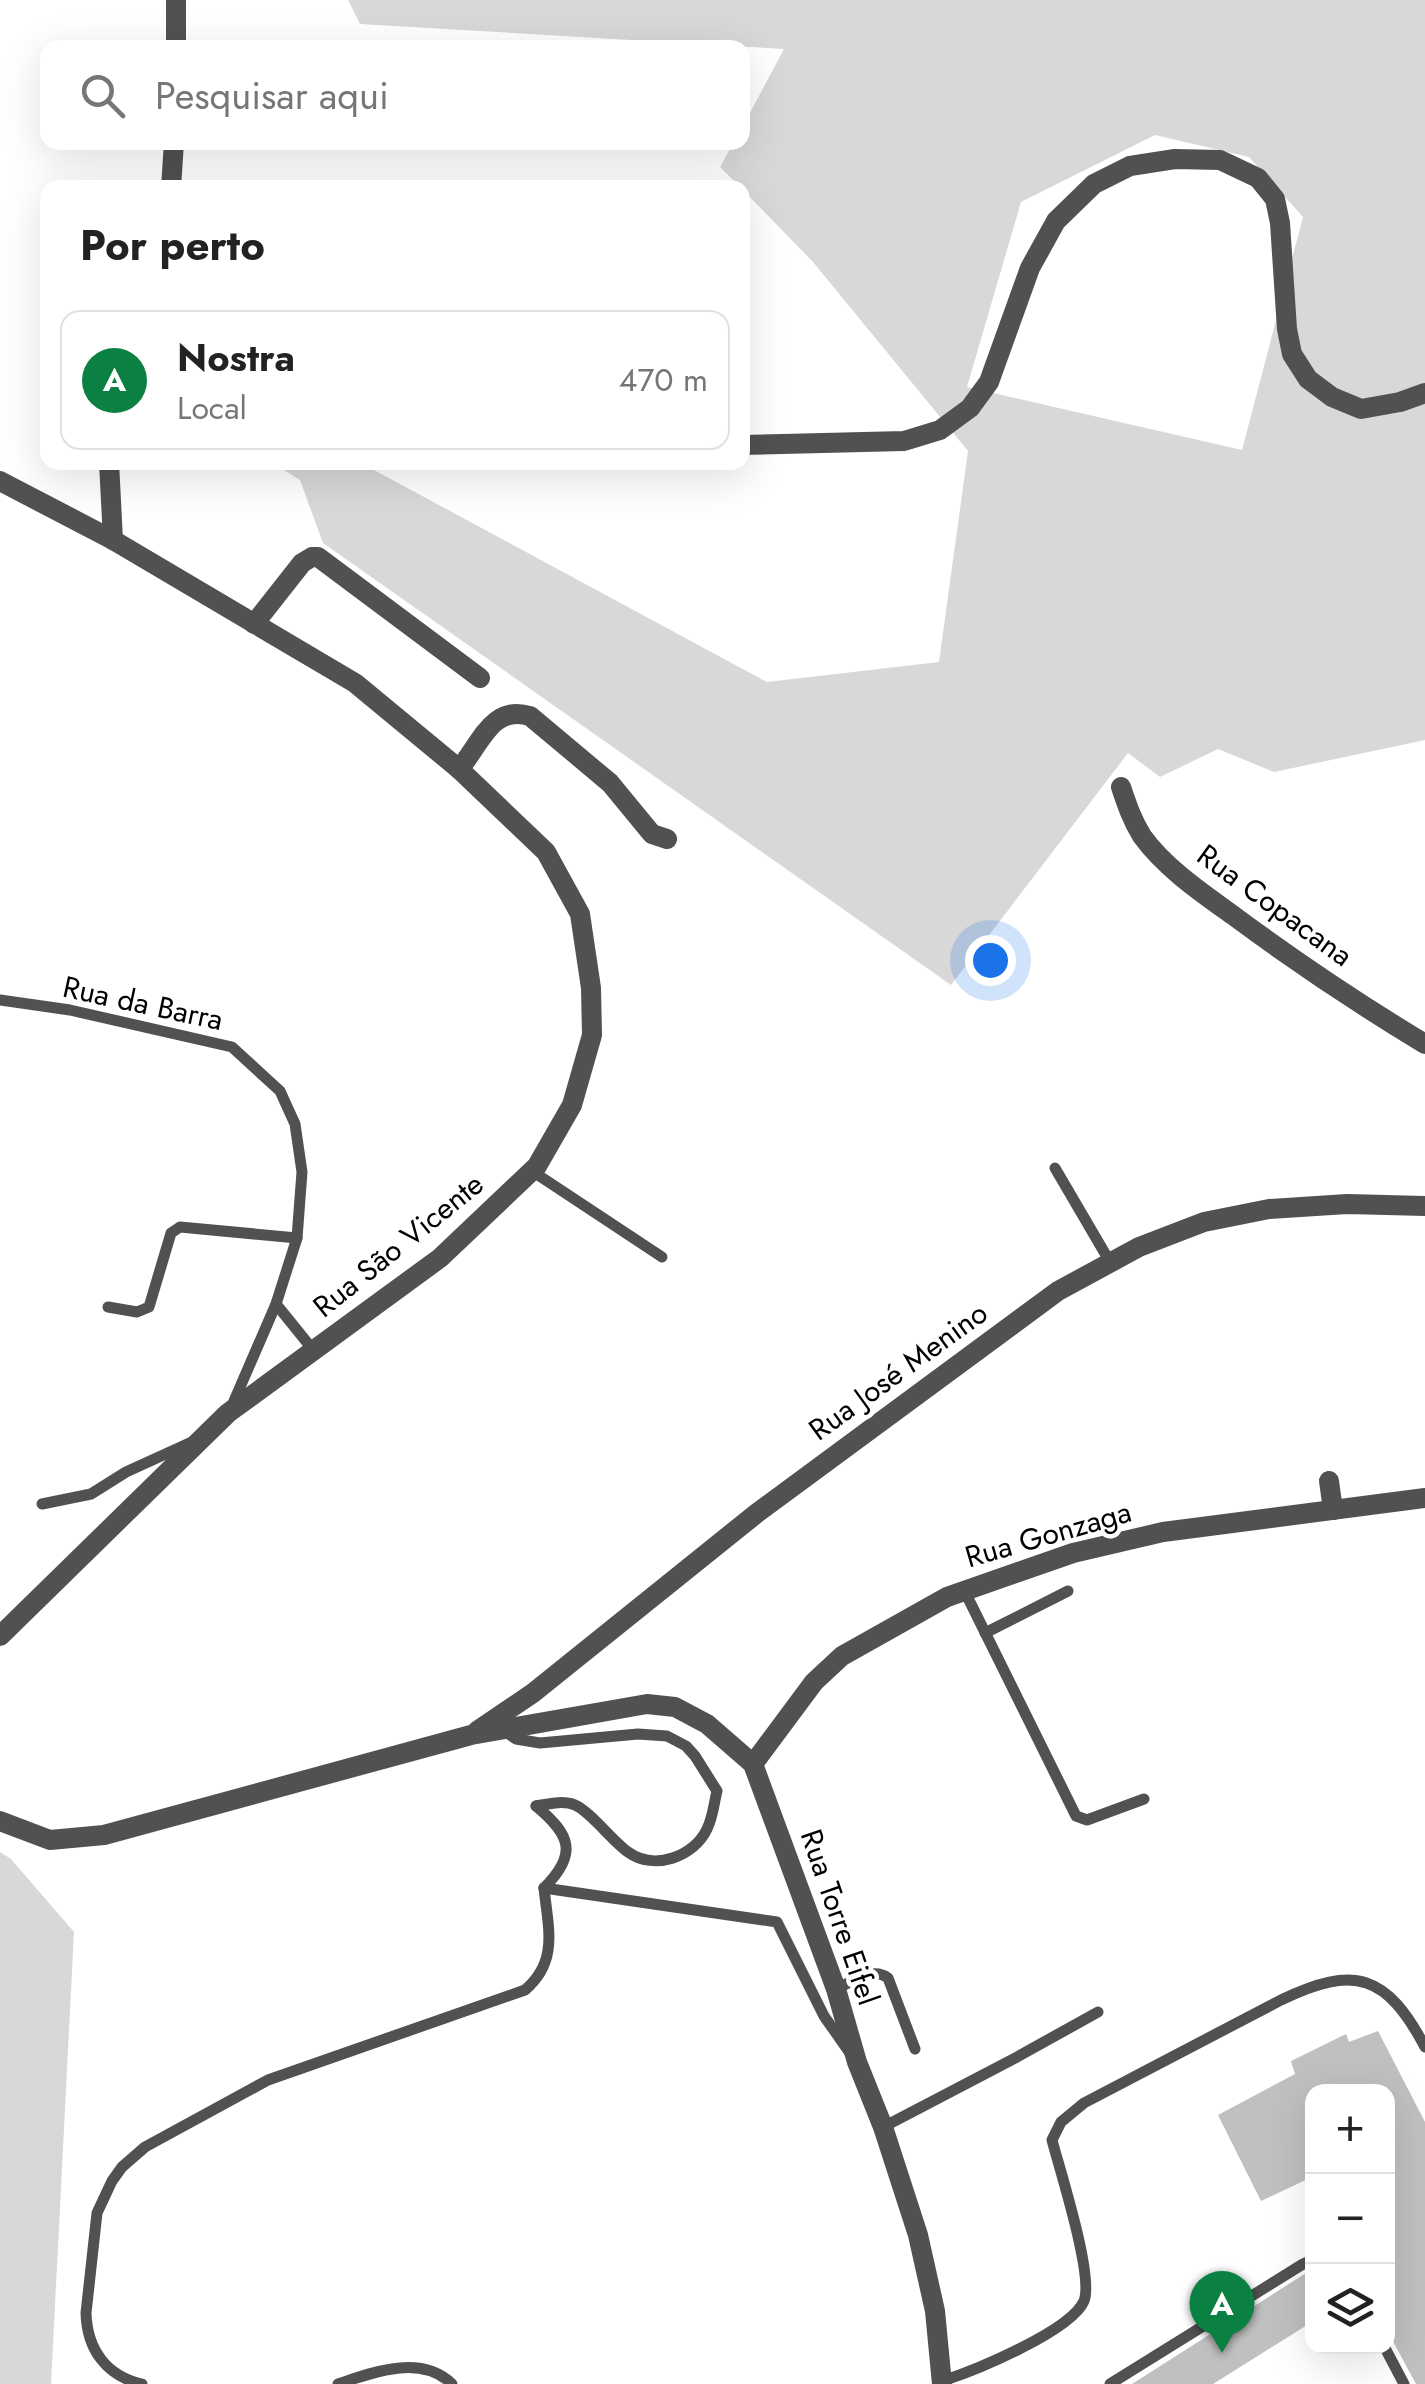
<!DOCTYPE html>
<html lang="pt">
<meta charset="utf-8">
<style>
body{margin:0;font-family:Jost,sans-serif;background:#f6f6f6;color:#222}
.controls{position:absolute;right:30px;bottom:30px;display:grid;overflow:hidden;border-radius:20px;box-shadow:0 10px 40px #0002}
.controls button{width:90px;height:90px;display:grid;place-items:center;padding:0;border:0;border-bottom:2px solid #e0e0e0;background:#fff;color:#222;font:50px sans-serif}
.you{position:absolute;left:990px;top:960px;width:35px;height:35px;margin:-25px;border:8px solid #fff;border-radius:50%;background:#1a73e8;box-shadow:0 0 0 15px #1a73e833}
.badge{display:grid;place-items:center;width:65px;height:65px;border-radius:50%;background:#0b8043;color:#fff;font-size:32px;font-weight:700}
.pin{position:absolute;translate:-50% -82px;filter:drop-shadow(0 2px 5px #0008)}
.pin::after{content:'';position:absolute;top:52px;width:35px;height:30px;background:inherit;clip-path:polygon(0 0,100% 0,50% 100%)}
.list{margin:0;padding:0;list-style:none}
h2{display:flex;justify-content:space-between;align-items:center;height:130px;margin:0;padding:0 40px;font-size:42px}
h2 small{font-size:32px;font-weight:400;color:#767676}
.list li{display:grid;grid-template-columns:65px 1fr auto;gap:30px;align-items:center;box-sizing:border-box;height:140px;margin:0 20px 20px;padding:0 20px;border:2px solid #e0e0e0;border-radius:20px}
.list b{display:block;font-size:38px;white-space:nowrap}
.list p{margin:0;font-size:32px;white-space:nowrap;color:#767676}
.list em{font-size:32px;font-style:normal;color:#767676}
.icon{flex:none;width:55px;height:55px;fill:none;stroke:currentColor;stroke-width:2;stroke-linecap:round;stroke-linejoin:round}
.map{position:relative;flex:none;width:1425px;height:2384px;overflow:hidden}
.search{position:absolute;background:#fff;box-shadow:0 10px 40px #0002;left:40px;top:40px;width:710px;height:110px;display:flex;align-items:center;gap:25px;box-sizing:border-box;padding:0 35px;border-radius:20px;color:#767676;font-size:38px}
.panel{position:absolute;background:#fff;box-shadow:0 10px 40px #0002;left:40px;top:180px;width:710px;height:290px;border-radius:20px}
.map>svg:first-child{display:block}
.green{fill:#d8d8d8;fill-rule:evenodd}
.building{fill:#c0c0c0}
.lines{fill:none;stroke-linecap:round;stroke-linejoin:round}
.service{stroke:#515151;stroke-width:11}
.minor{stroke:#515151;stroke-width:20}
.labels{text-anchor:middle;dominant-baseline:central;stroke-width:9;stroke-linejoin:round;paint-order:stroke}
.street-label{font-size:30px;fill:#000;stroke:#fff}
</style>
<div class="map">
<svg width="1425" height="2384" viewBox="0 0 1425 2384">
<rect width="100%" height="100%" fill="#fff"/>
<!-- green -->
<g class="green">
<path d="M348 0H1425V740L1274 772 1218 749 1160 777 1128 753 951 985 323 543 300 480 273 463H361L767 682 939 662 968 451 813 262 743 190 742 188 740 187 720 167 733 143 742 142 743 126 784 49 360 24ZM1155 135 1249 157 1303 217 1242 450 967 387 1021 202Z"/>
<polygon points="0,1852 11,1859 74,1932 51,2384 0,2384"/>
</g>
<!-- building -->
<g class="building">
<polygon points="1378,2031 1425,2122 1425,2384 1416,2384 1388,2332 1388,2092 1312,2092 1312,2177 1261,2201 1218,2115 1295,2074 1291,2061 1346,2034 1349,2042"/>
<polygon points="1306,2273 1312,2283 1312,2322 1213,2384 1132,2384"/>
</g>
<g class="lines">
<!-- service -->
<g class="service">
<polyline points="0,1000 70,1010 232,1047 280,1091 295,1124 302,1172 297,1238 276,1304 231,1408"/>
<polyline points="1055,1168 1110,1262"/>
<polyline points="532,1171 662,1257"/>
<polyline points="276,1304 314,1351"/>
<polyline points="108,1307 137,1312 149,1307 171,1233 180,1227 297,1238"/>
<polyline points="42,1504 91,1494 126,1472 194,1441"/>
<polyline points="964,1590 1076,1816 1087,1820 1144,1799"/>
<polyline points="985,1633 1068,1591"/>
<path d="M503 1730 516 1739 540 1743 638 1734 667 1736 686 1746 695 1756 717 1791C714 1803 713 1817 707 1829 694 1857 654 1871 628 1852 612 1841 591 1812 575 1805 563 1800 548 1804 536 1806"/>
<path d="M536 1806C571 1835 578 1854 544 1888"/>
<polyline points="544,1888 777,1922 824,2016 850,2053"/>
<path d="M836 1989C852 1982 873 1966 888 1978L915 2049"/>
<polyline points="883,2127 1017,2057 1098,2012"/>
<polyline points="1384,2346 1404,2384"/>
<path d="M942 2381C974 2371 1071 2331 1084 2301 1094 2276 1060 2171 1052 2140L1061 2122 1084 2103 1281 2000C1355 1964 1387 1975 1425 2047"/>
<path d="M142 2384C106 2376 87 2349 86 2313L97 2213 112 2181 122 2167 145 2147 268 2080 525 1990C559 1961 548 1928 544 1888"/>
<path d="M338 2384C374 2372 421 2354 452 2384"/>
<polyline points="1110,2384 1303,2264 1312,2260"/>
</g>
<!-- minor -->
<g class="minor">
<polyline points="176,0 176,48"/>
<polyline points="171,188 174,142"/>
<polyline points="742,445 904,441 940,430 970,408 989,382 1030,268 1056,221 1094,184 1130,166 1175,159 1220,160 1258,178 1275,199 1280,223 1287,329 1292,354 1308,379 1332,397 1361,409 1400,402 1425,393"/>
<polyline points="109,462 113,540"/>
<polyline points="0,481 113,540 355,683 459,769 546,852 580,914 591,988 592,1035 572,1105 537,1166 440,1258 228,1413 0,1636"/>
<polyline points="254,624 302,563 312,557 318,557 480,678"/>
<path d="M459 769C480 746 491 704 530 716L610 783 652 834 667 839"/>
<path d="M1121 787C1127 805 1132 820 1142 836 1165 868 1202 893 1234 916 1296 962 1359 1004 1425 1044"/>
<polyline points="1329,1481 1333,1510"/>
<polyline points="477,1731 533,1693 757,1513 1058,1291 1139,1247 1204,1222 1269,1209 1347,1204 1425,1206"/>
<polyline points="753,1764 814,1682 842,1656 947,1597 1073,1553 1163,1532 1425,1498"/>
<polyline points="0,1821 50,1840 104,1835 471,1735 647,1704 675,1707 707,1724 753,1764 836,1989 857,2062 883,2127 918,2235 935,2311 942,2384"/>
</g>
</g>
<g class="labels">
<!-- street labels -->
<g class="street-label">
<text transform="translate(1275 905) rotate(36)">Rua Copacana</text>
<text transform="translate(143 1003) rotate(12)">Rua da Barra</text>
<text transform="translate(398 1245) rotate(-39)">Rua São Vicente</text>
<text transform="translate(898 1371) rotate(-36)">Rua José Menino</text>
<text transform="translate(1048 1534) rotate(-16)">Rua Gonzaga</text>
<text transform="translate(840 1917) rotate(71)">Rua Torre Eifel</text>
</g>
</g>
</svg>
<div class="controls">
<button>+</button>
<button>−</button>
<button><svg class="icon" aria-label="layers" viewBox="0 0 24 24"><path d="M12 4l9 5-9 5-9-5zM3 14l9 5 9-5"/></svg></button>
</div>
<div class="you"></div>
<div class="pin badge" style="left:1222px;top:2353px">A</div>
<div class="search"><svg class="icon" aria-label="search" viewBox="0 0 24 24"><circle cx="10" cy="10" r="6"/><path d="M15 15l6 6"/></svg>Pesquisar aqui</div>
<section class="panel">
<h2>Por perto<small></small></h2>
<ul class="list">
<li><span class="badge">A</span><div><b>Nostra</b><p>Local</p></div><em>470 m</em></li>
</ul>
</section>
</div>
